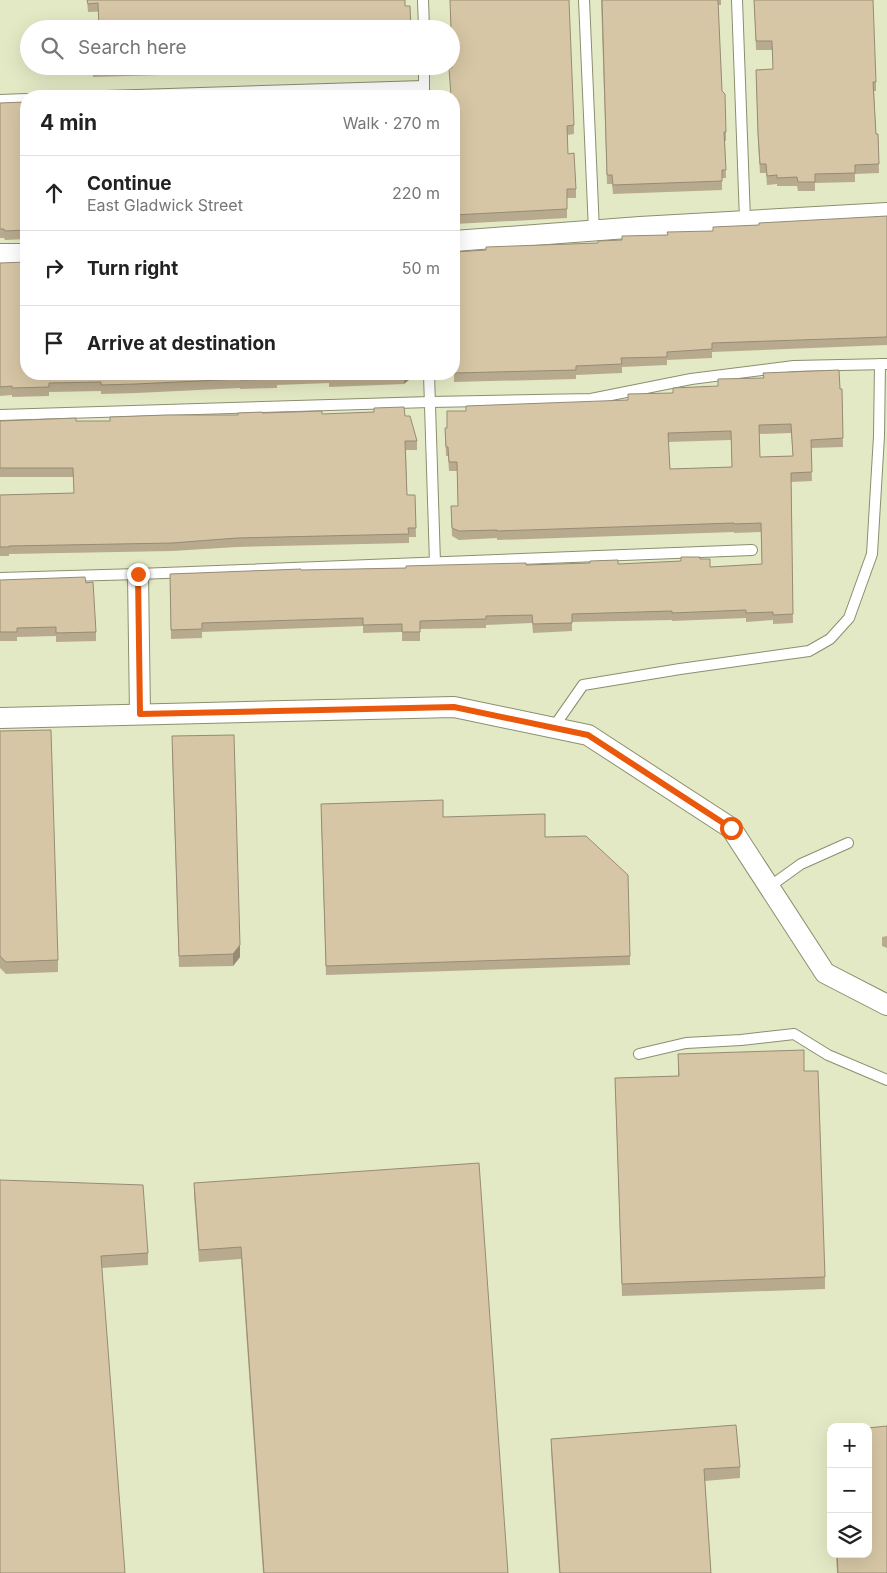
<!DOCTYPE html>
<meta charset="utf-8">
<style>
body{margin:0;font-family:Inter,sans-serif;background:#f6f6f6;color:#222}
.controls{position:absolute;right:15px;bottom:15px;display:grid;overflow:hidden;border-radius:10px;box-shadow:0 5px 20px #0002}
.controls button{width:45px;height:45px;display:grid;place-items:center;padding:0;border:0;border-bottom:1px solid #e0e0e0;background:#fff;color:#222;font:25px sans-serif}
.stop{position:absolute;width:15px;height:15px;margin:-11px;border:4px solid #ea580c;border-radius:50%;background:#fff}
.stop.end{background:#ea580c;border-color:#fff;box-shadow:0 1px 5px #0008}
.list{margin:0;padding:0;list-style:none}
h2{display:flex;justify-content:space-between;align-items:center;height:65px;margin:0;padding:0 20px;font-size:21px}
h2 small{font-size:16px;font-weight:400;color:#767676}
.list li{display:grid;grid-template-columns:32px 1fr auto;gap:15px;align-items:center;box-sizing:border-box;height:75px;padding:0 20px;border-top:1px solid #e0e0e0}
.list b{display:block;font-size:19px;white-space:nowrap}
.list p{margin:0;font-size:16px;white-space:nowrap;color:#767676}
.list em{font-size:16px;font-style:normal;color:#767676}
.icon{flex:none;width:28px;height:28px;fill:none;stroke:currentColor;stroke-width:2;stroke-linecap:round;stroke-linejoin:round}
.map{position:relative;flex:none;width:887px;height:1573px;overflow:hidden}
.search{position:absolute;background:#fff;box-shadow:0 5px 20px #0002;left:20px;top:20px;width:440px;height:55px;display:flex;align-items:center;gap:12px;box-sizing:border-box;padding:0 18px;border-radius:28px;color:#767676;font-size:19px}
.panel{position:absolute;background:#fff;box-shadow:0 5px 20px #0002;left:20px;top:90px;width:440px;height:290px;border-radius:20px}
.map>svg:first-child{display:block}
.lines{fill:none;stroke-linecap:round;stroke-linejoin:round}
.lane-casing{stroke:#8b8f6e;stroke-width:12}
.street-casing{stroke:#8b8f6e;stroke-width:22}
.lane{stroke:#fff;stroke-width:10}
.street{stroke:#fff;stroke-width:20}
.wall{fill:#b8aa8e;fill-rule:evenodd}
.shaded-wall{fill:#968b74}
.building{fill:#d6c6a5;stroke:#968b74;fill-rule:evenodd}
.route{stroke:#ea580c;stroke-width:6}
</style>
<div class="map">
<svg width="887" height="1573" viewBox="0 0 887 1573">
<rect width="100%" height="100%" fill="#e4e9c5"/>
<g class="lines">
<defs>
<g id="lane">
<polyline points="423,0 424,29"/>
<polyline points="584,0 594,231"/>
<polyline points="737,0 745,220"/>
<polyline points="424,66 424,96"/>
<polyline points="105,96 424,86"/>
<polyline points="0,100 26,99"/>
<polyline points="429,374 435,563"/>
<polyline points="0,415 430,402 591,399 691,379 794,366 887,364"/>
<polyline points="0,578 138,574 752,550"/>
<polyline points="553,728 583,685 680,669 809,651 830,639 849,618 872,554 879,436 880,364"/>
<polyline points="769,887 801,864 848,843"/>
<polyline points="639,1054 686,1043 741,1040 794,1034 828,1055 887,1080"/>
</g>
<g id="street">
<polyline points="454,241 640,227 887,213"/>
<polyline points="0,254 26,254"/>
<polyline points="138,574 140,714"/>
<polyline points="0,718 454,707 588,735 731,828 825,973 887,1005"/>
</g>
</defs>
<!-- lane casing -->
<use href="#lane" class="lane-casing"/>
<!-- street casing -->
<use href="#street" class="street-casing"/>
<!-- lane -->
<use href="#lane" class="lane"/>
<!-- street -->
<use href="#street" class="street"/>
</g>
<!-- wall -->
<g class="wall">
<polygon points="87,0 405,0 88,12"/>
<polygon points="601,0 721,0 721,5 718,5 722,91 726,132 726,141 725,141 726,178 722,178 722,190 613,194 612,184 607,184"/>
<polygon points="754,0 876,82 876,91 874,91 876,134 878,134 879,173 855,174 855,182 815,183 815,191 798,191 797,186 777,186 777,184 767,185 766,173 760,173 758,142 756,70 773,69 772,50 756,50"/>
<polygon points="92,66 394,66 394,68 93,77"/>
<polygon points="452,68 574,125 574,134 567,135 568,154 576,189 576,198 567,198 567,218 454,224 454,96"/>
<polygon points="26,102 26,239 5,240 4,238 0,238 0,103"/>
<polygon points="887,216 887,345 712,352 712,358 667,360 667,365 622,367 622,373 576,375 576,379 454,382 454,375 446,375 446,374 454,374 454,252 598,243 668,235 713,231 759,225"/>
<polygon points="0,263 410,374 410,379 404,384 329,387 329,383 277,385 277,388 240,389 240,388 136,393 101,394 101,391 49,392 49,396 12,397 12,395 0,396"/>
<path d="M842 389 843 447 811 448 812 481 791 482 793 623 773 624V620L746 622V618L672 621V620L572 622V631L533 633 532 623 486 625V628L420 629V641H402V632L363 633V626L202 632V638L171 639 170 574 301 570 618 564 681 561 700 559 710 567 762 564 761 532 734 533V532L497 540V538L459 540 452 536 451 506H458L457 471H449L448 456H446L445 428H447L466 411 628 400ZM791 433 793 456 760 457 759 434ZM731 440 732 467 670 469 668 442Z"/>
<polygon points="262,413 405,416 417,441 417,450 406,450 407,495 415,495 416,537 409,537 409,543 237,547 172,551 9,554 9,556 0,556 0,495 74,493 73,477 0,477 0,421 110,421 238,415"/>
<polygon points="0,580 86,583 96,632 96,641 56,642 56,636 17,637 17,641 0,641"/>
<polygon points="0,731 58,960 58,972 6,974 0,968"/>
<polygon points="172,748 240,957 233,966 179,967"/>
<polygon points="321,813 443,817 545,837 630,956 630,965 326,975"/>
<polygon points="887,936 887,948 882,946 882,937"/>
<polygon points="678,1054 804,1071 825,1277 825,1289 622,1296 615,1078 678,1076"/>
<polygon points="0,1180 148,1253 148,1265 102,1268"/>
<polygon points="194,1183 508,1573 263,1573 241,1259 199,1262 194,1194"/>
<polygon points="828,1430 831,1430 831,1482 828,1442"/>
<polygon points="551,1439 740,1467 740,1478 705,1481 711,1573 559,1573 551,1450"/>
<polygon points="836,1554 868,1554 887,1573 837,1573"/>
</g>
<!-- shaded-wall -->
<g class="shaded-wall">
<polygon points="406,374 410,374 410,379 404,384 404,375"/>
<polygon points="240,945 240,957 233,966 233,954"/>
</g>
<!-- building -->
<g class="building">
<polygon points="87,0 405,0 405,6 410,6 411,29 99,29 98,3 88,4"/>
<polygon points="450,0 569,0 574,125 567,126 568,154 574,153 576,189 567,189 567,209 454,215 454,96 451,96 449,68 452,68 451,29"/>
<polygon points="602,0 718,0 722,91 725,94 726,132 724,132 726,170 722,170 722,181 613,185 612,175 607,175"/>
<polygon points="754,0 873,0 876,82 873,82 876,134 878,134 879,164 855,165 855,173 815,174 815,182 798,182 797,177 777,178 777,175 767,176 766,164 760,164 758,133 756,70 773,69 772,41 756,41"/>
<polygon points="93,66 162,66 93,68"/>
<polygon points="357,91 405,91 405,96 237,96"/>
<polygon points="26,102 26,230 5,231 4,229 0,229 0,103"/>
<polygon points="887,216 887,337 712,343 712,349 667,352 667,357 621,358 622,364 576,366 576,370 454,373 454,252 486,250 486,247 598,243 598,241 622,240 622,236 668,235 667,232 713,231 713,227 759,225 759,223"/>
<polygon points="26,262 26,374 406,374 404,375 329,378 329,374 277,376 277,379 240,380 240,379 136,384 101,385 101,382 49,383 49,387 12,388 12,386 0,387 0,263"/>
<path d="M839 370 840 389H842L843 438 811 440 812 472 791 473 793 614 773 615V612L746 613V610L672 613V611L572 614V623L533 624 532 615 486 616V619L420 621V632H402V624L363 625V618L202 623V629L171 630 170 574 301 569V570L406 568V566L442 565 526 563V565L590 563V561L618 560V564L681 561V557H700V559H710V567L762 564 761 523 734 524V523L497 531V530L459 531 452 528 451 506H458L457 462H449L448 447H446L445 428H447V411H466V406L628 400V394L673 393V388L718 386V379L764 378 763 373ZM791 424 793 456 760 457 759 425ZM731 431 732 467 670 469 668 433Z"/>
<polygon points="404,407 405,416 410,416 417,441 405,441 407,495 415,495 416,528 408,528 409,534 237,538 172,543 9,546 9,547 0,547 0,495 74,493 73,468 0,468 0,421 76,418 76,421 110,421 110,417 166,415 238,415 238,413 262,412 262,413 322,411 322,414 374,412 374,408"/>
<polygon points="85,577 86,583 93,582 96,632 56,633 56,627 17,628 17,632 0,632 0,580"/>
<polygon points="51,730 58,960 6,962 0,956 0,731"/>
<polygon points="234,735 240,945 233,954 179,956 172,736"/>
<polygon points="443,800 443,817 545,814 545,837 586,836 628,875 630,956 326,966 321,804"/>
<polygon points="804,1050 804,1071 818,1071 825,1277 622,1284 615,1078 679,1076 678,1054"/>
<polygon points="479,1163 508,1573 264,1573 241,1247 199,1250 194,1183"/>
<polygon points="0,1180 143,1185 148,1253 101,1256 125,1573 0,1573"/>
<polygon points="736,1425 740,1467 704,1469 711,1573 560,1573 551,1439"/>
<polygon points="887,1426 887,1573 838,1573 837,1554 868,1554 868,1428"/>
<polygon points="828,1430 831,1430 831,1471"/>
</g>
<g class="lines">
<!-- route -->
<polyline class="route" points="138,574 140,714 454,707 588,735 731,828"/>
</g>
</svg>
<div class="controls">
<button>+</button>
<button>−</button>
<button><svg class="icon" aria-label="layers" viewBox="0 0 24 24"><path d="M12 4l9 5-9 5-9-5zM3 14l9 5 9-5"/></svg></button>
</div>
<div class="stop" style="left:731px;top:828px"></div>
<div class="stop end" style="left:138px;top:574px"></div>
<div class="search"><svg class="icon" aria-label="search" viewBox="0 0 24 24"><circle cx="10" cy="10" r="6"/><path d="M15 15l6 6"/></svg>Search here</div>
<section class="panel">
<h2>4 min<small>Walk · 270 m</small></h2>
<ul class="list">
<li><svg class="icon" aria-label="ahead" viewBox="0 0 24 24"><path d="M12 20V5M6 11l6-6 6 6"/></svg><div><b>Continue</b><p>East Gladwick Street</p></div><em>220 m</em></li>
<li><svg class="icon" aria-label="right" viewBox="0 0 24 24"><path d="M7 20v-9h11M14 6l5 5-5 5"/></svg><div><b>Turn right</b></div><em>50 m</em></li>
<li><svg class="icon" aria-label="arrive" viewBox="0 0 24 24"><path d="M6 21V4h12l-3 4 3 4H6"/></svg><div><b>Arrive at destination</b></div></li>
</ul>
</section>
</div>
